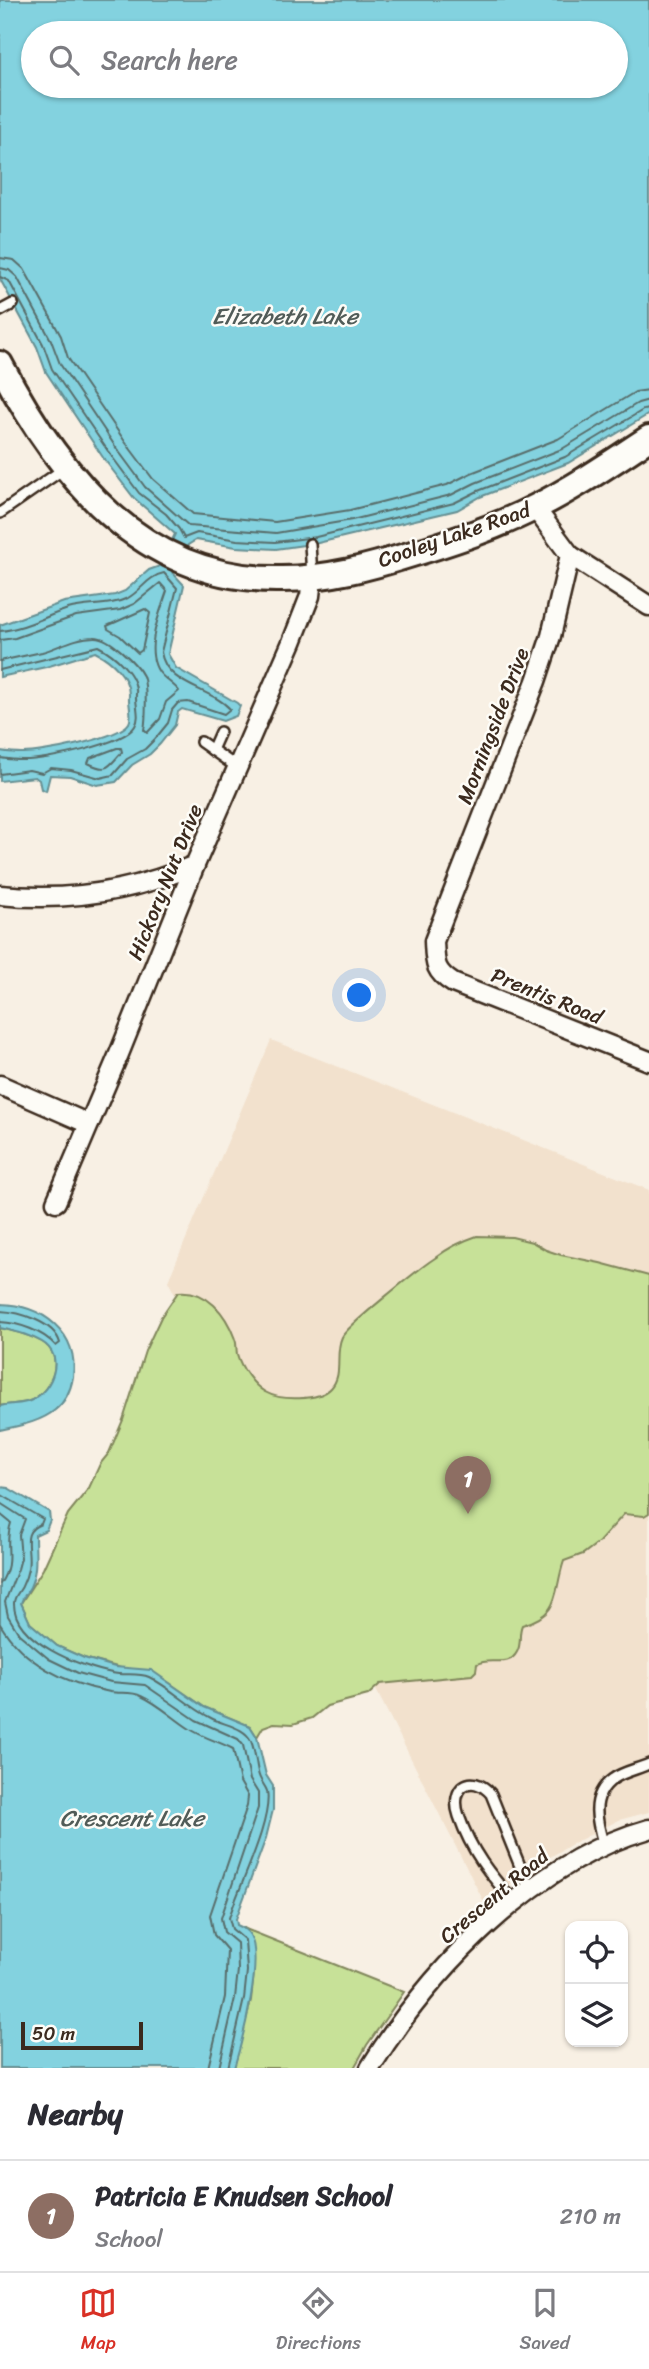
<!DOCTYPE html>
<style>
body{margin:0;font-family:Sriracha,sans-serif;background:#f7f7f7;color:#2b2b33}
.controls{position:absolute;right:21px;bottom:21px;display:grid;overflow:hidden;border-radius:14px;box-shadow:0 2px 5px #0004}
.controls button{width:63px;height:63px;display:grid;place-items:center;padding:0;border:0;border-bottom:2px solid #e1e1e2;background:#fff;color:#2b2b33;font:35px sans-serif}
.scale{position:absolute;left:21px;bottom:18px;width:122px;box-sizing:border-box;padding-left:7px;border:4px solid #3b2a1e;border-top:0;font-size:19px;line-height:24px;white-space:nowrap;color:#3b2a1e;-webkit-text-stroke:5px #fdfcf7;paint-order:stroke}
.you{position:absolute;left:360px;top:996px;width:24px;height:24px;margin:-18px;border:5px solid #fff;border-radius:50%;background:#1a73e8;box-shadow:0 0 0 10px #1a73e833}
.badge{display:grid;place-items:center;width:46px;height:46px;border-radius:50%;background:#d93025;color:#fff;font-size:23px;font-weight:700}
.pin{position:absolute;translate:-50% -58px;filter:drop-shadow(0 2px 4px #0008)}
.pin::after{content:'';position:absolute;top:37px;width:24px;height:21px;background:inherit;clip-path:polygon(0 0,100% 0,50% 100%)}
.list{margin:0;padding:0;list-style:none}
h2{display:flex;justify-content:space-between;align-items:center;height:91px;margin:0;padding:0 28px;font-size:30px}
h2 small{font-size:23px;font-weight:400;color:#7c7c81}
.list li{display:grid;grid-template-columns:46px 1fr auto;gap:21px;align-items:center;box-sizing:border-box;height:112px;padding:0 28px;border-top:2px solid #e1e1e2}
.list b{display:block;font-size:26px;white-space:nowrap}
.list p{margin:0;font-size:23px;white-space:nowrap;color:#7c7c81}
.list em{font-size:23px;font-style:normal;color:#7c7c81}
.icon{flex:none;width:38px;height:38px;fill:none;stroke:currentColor;stroke-width:2;stroke-linecap:round;stroke-linejoin:round}
.map{position:relative;flex:none;width:649px;height:2068px;overflow:hidden}
.search{position:absolute;background:#fff;box-shadow:0 2px 5px #0004;left:21px;right:21px;top:21px;height:77px;display:flex;align-items:center;gap:18px;box-sizing:border-box;padding:0 24px;border-radius:38px;color:#7c7c81;font-size:26px}
.sheet{height:203px;background:#fff}
nav{display:flex;justify-content:space-around;align-items:center;box-sizing:border-box;height:98px;border-top:2px solid #e1e1e2;background:#fff;font-size:19px;color:#7c7c81}
nav a{display:grid;justify-items:center;gap:4px}
nav .on{color:#d93025}
.map>svg:first-child{display:block}
.built{fill:#f2e1cd}
.green{fill:#c7e198;stroke:#81865b;stroke-width:2}
.water{fill:#83d2df;stroke:#668f92;stroke-width:2;fill-rule:evenodd}
.lines{fill:none;stroke-linecap:round;stroke-linejoin:round}
.shore{stroke:#586d6b;stroke-width:2}
.lane-casing{stroke:#3b2a1e;stroke-width:14}
.street-casing{stroke:#3b2a1e;stroke-width:23}
.secondary-casing{stroke:#3b2a1e;stroke-width:30}
.lane{stroke:#fdfcf7;stroke-width:9}
.street{stroke:#fdfcf7;stroke-width:18}
.secondary{stroke:#fdfcf7;stroke-width:24}
.labels{text-anchor:middle;dominant-baseline:central;stroke-width:5;stroke-linejoin:round;paint-order:stroke}
.street-label{font-size:21px;fill:#3b2a1e;stroke:#fdfcf7}
.water-label{font-size:23px;font-style:italic;fill:#515c58;stroke:#fdfcf7}
</style>
<div class="map">
<svg width="649" height="2068" viewBox="0 0 649 2068">
<rect width="100%" height="100%" fill="#f8f0e4"/>
<filter id="ink" filterUnits="userSpaceOnUse"><feTurbulence type="fractalNoise" baseFrequency=".0143" numOctaves="2"/><feDisplacementMap in="SourceGraphic" scale="14" xChannelSelector="R" yChannelSelector="G"/><feConvolveMatrix kernelMatrix="1 2 1 2 8 2 1 2 1" color-interpolation-filters="sRGB"/></filter>
<g filter="url(#ink)">
<!-- built -->
<polygon class="built" points="271,1040 649,1190 649,1812 619,1820 574,1843 528,1870 485,1904 168,1281"/>
<!-- green -->
<g class="green">
<path d="M477 1236 512 1237 532 1242 546 1250 561 1255 600 1263 649 1276V1513L644 1516 624 1514 599 1542 583 1554 564 1561C553 1593 562 1614 522 1625 518 1634 522 1644 517 1652 508 1669 491 1656 477 1664L476 1671 472 1675 380 1684 368 1695 327 1706 312 1718 293 1724 274 1723 263 1727 257 1737 250 1726 204 1707 165 1680 84 1658 57 1646 30 1623 21 1603 43 1569 68 1514 89 1488 100 1464 109 1453 123 1420 145 1351 161 1317 178 1292C207 1289 226 1314 235 1339 237 1344 236 1349 237 1354 241 1368 253 1385 265 1392 281 1401 319 1401 331 1388 344 1374 334 1354 342 1337 346 1327 421 1267 435 1258 448 1248 462 1241 477 1236Z"/>
<path d="M0 1328C14 1331 30 1335 42 1342 66 1356 52 1390 32 1400 22 1405 11 1403 0 1406Z"/>
<polygon points="243,1928 404,1992 367,2045 354,2068 234,2068 251,2000 254,1972 246,1929"/>
</g>
<!-- water -->
<g class="water">
<path d="M0 0H649V414L568 463 480 497 457 510 318 543 276 549 236 547 196 540 188 545 172 572 184 585 168 654 176 668 237 703 240 706 236 716 223 721 182 709 178 712 175 725 160 744 150 754 132 765 116 782 97 785 70 776 50 775 46 791 41 789 39 780 35 777 0 781V751C7 752 14 753 21 753 40 754 120 738 129 723 133 716 128 704 129 696 130 677 111 660 95 652L46 667 0 677V625L64 602 115 595 125 591 149 570 160 566 175 534 134 498 104 459 46 372 37 347 0 279ZM33 33H616V86H33Z"/>
<path d="M0 1304C42 1305 79 1332 73 1377 71 1389 65 1402 55 1410 41 1422 18 1426 0 1430V1406C11 1403 22 1405 32 1400 52 1390 66 1356 42 1342 30 1335 14 1331 0 1328Z"/>
<path d="M0 1487 8 1488 49 1512 50 1520 46 1530 35 1535C35 1553 38 1570 30 1587 27 1593 23 1596 21 1603L30 1623 57 1646 84 1658 115 1667 151 1670 204 1707 250 1726 257 1737 266 1775 273 1786V1810L266 1838 236 1919 237 1925C242 1927 247 1930 250 1935 264 1959 242 2042 234 2068H0Z"/>
</g>
<g class="lines">
<!-- shore -->
<g class="shore">
<polyline points="0,258 14,260 24,269 61,336 68,358 126,443 153,479 193,514 275,522 350,510 447,485 471,473 558,439 635,392 649,390"/>
<polyline points="0,268 9,270 17,277 51,340 60,364 117,449 145,487 189,526 276,533 352,520 451,495 475,483 562,449 638,403 649,400"/>
<polyline points="0,277 9,281 43,344 52,369 110,454 139,493 166,514 179,529 184,538 197,533 237,540 275,542 316,537 454,503 478,491 565,457 643,410 649,409"/>
<polygon points="145,609 150,613 142,650 138,653 120,636 108,629 107,626"/>
<path d="M0 631C24 629 46 616 68 609 88 603 109 607 128 598 142 590 148 576 164 573L177 588 161 652C166 686 211 688 230 709L224 714 188 702 178 703 172 710 168 723 155 739 145 749 127 759 113 775 100 778 71 770 51 768 42 773 29 770 0 774"/>
<path d="M0 640 15 638 76 616 120 610 134 604 160 583 167 591C159 615 144 650 159 672 165 680 174 684 179 691L166 702 160 719 147 733 144 730C146 719 147 686 143 676 137 664 109 636 94 637 76 637 59 647 42 652 28 655 14 658 0 661"/>
<path d="M0 670 98 646C114 654 138 675 136 694 135 704 141 717 135 726 125 744 43 761 22 760 15 760 7 759 0 758"/>
<path d="M117 748H121L122 752C108 767 108 773 88 763L90 758Z"/>
<path d="M0 1311C20 1312 54 1322 60 1343L56 1346C43 1331 19 1323 0 1322"/>
<path d="M0 1494 43 1519 41 1524C19 1532 32 1549 28 1569 27 1574 25 1580 23 1584 21 1591 14 1595 14 1603 13 1642 82 1667 112 1673 124 1676 138 1672 149 1677 171 1688 189 1707 211 1718 224 1725 245 1727 251 1741 255 1750 256 1763 258 1772 259 1780 265 1785 267 1791 273 1820 238 1888 229 1918L232 1929 245 1940 247 1971 244 1999 228 2068"/>
<polyline points="0,1503 25,1519 19,1535 21,1558 18,1569 5,1602 8,1616 19,1634 49,1659 78,1673 111,1682 145,1685 196,1720 238,1739 243,1745 250,1780 258,1793 258,1808 221,1918 224,1932 237,1943 238,1970 235,1998 219,2068"/>
<path d="M0 1514 11 1523C3 1547 16 1560 0 1584"/>
<path d="M0 1624C23 1663 66 1684 110 1692 119 1694 133 1691 141 1696 159 1704 174 1719 190 1729 204 1738 220 1742 233 1749L240 1782 248 1796 247 1806 210 1915 214 1935 227 1950 225 1997 208 2068"/>
</g>
<defs>
<g id="lane">
<polyline points="0,311 13,304"/>
<polyline points="0,513 65,468"/>
<polyline points="310,544 312,576"/>
<polyline points="201,742 238,768"/>
<polyline points="212,750 220,732"/>
<path d="M604 1846C597 1823 589 1796 613 1779 622 1772 638 1769 649 1764"/>
<path d="M515 1903C490 1875 471 1851 459 1816 449 1788 471 1771 491 1794L530 1891"/>
</g>
<g id="street">
<path d="M535 508 570 555 551 636 536 681 434 941C435 963 434 971 453 983L649 1061"/>
<polyline points="570,555 649,606"/>
<path d="M0 895C68 902 132 892 195 865"/>
<polyline points="0,1085 89,1124"/>
<polyline points="56,1202 119,1054 195,865 292,642 310,596 312,578"/>
<path d="M370 2068C431 1969 534 1861 649 1829"/>
</g>
<path id="secondary" d="M0 364C59 477 143 582 282 579 326 579 371 567 412 554 454 541 497 527 536 507 576 487 612 462 649 438"/>
</defs>
<!-- lane casing -->
<use href="#lane" class="lane-casing"/>
<!-- street casing -->
<use href="#street" class="street-casing"/>
<!-- secondary casing -->
<use href="#secondary" class="secondary-casing"/>
<!-- lane -->
<use href="#lane" class="lane"/>
<!-- street -->
<use href="#street" class="street"/>
<!-- secondary -->
<use href="#secondary" class="secondary"/>
</g>
</g>
<g class="labels">
<!-- street labels -->
<g class="street-label">
<text transform="translate(454 535) rotate(-19)">Cooley Lake Road</text>
<text transform="translate(493 726) rotate(-69)">Morningside Drive</text>
<text transform="translate(165 882) rotate(-68)">Hickory Nut Drive</text>
<text transform="translate(547 996) rotate(22)">Prentis Road</text>
<text transform="translate(494 1896) rotate(-40)">Crescent Road</text>
</g>
<!-- water labels -->
<g class="water-label">
<text x="285" y="316">Elizabeth Lake</text>
<text x="132" y="1818">Crescent Lake</text>
</g>
</g>
</svg>
<div class="controls">
<button><svg class="icon" aria-label="locate" viewBox="0 0 24 24"><circle cx="12" cy="12" r="6"/><path d="M12 2v4M12 18v4M2 12h4M18 12h4"/></svg></button>
<button><svg class="icon" aria-label="layers" viewBox="0 0 24 24"><path d="M12 4l9 5-9 5-9-5zM3 14l9 5 9-5"/></svg></button>
</div>
<div class="scale">50 m</div>
<div class="you"></div>
<div class="pin badge" style="left:468px;top:1514px;background:#8d6e63">1</div>
<div class="search"><svg class="icon" aria-label="search" viewBox="0 0 24 24"><circle cx="10" cy="10" r="6"/><path d="M15 15l6 6"/></svg>Search here</div>
</div>
<section class="sheet">
<h2>Nearby<small></small></h2>
<ul class="list">
<li><span class="badge" style="background:#8d6e63">1</span><div><b>Patricia E Knudsen School</b><p>School</p></div><em>210 m</em></li>
</ul>
</section>
<nav>
<a class="on"><svg class="icon" aria-label="map" viewBox="0 0 24 24"><path d="M3 6l6-2 6 2 6-2v14l-6 2-6-2-6 2zM9 4v14M15 6v14"/></svg>Map</a>
<a><svg class="icon" aria-label="directions" viewBox="0 0 24 24"><path d="M12 3l9 9-9 9-9-9zM9 14v-3h6M13 9l2 2-2 2"/></svg>Directions</a>
<a><svg class="icon" aria-label="saved" viewBox="0 0 24 24"><path d="M7 4h10v16l-5-4-5 4z"/></svg>Saved</a>
</nav>
